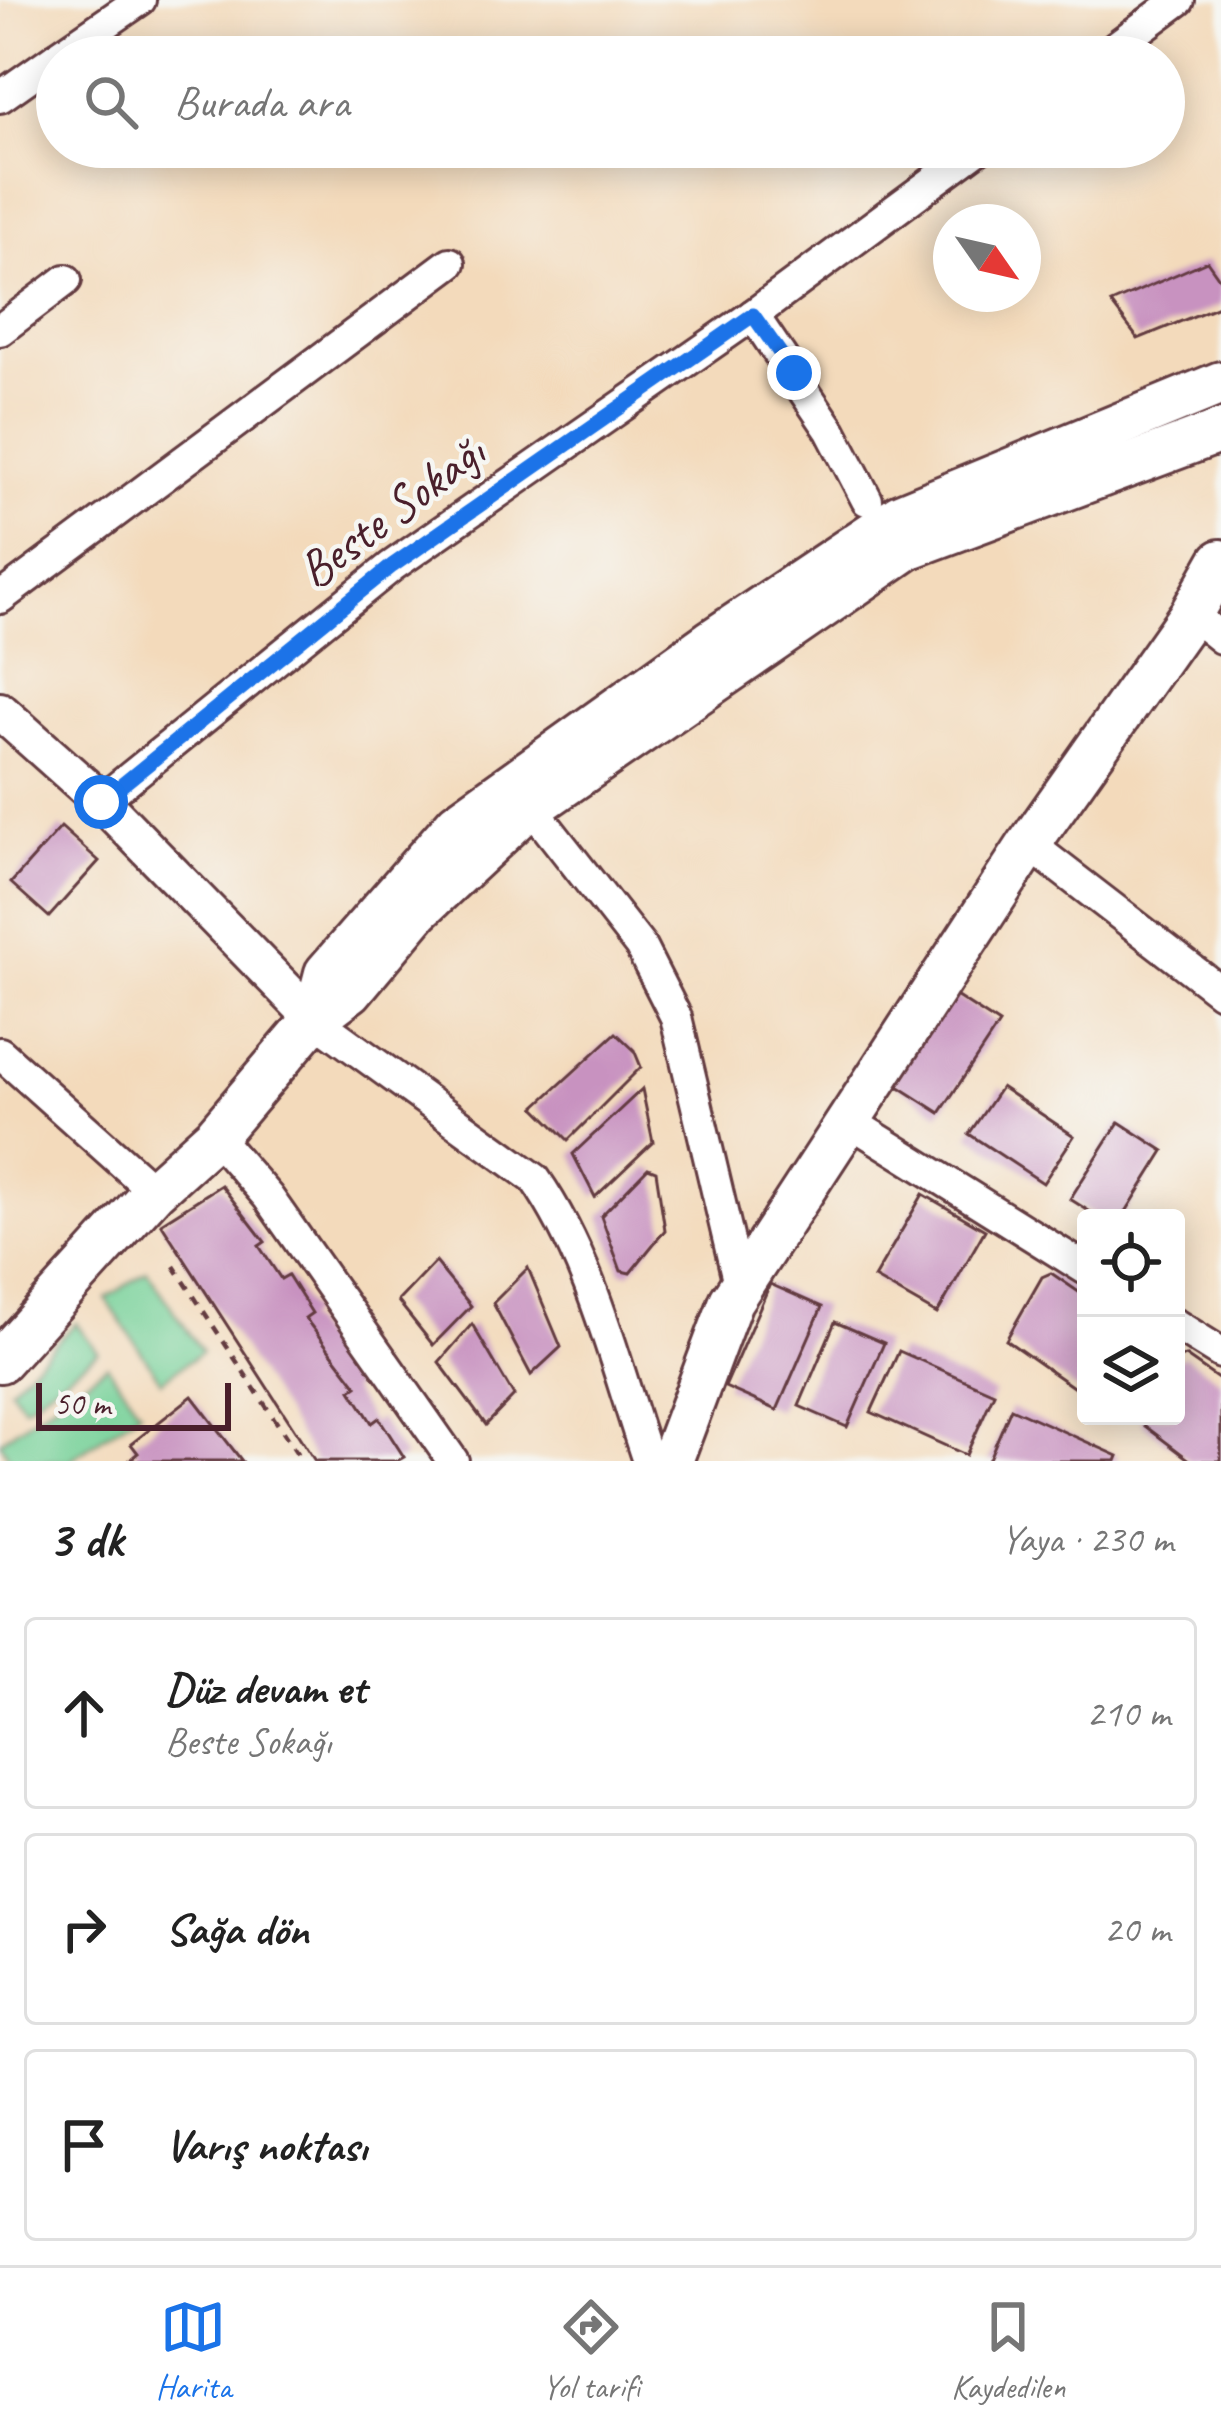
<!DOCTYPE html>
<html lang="tr">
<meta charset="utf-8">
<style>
body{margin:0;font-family:Caveat,sans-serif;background:#f6f6f6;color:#222}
.controls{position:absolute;right:36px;bottom:36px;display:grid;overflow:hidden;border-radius:12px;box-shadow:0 6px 30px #0003}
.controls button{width:108px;height:108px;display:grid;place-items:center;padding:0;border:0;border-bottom:3px solid #e0e0e0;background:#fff;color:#222;font:60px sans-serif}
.compass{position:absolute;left:933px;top:204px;width:108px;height:108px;border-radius:50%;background:#fff;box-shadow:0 6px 30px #0003;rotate:124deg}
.scale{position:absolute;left:36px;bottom:30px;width:195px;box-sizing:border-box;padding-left:12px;border:6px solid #4a1f2b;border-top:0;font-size:33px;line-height:42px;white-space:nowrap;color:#4a1f2b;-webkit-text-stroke:9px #f6f6f2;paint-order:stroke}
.stop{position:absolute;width:36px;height:36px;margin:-27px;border:9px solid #1a73e8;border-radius:50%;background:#fff}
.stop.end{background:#1a73e8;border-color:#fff;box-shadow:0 3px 12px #0008}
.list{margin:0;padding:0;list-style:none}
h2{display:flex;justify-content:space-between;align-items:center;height:156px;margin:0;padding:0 48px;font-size:51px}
h2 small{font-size:39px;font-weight:400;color:#767676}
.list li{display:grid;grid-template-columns:78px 1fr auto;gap:36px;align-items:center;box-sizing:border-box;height:192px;margin:0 24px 24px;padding:0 24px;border:3px solid #e0e0e0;border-radius:12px}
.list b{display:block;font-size:45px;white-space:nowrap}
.list p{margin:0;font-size:39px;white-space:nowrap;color:#767676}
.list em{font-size:39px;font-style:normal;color:#767676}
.icon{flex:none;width:66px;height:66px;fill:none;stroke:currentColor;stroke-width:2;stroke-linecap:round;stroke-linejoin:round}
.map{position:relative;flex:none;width:1221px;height:1461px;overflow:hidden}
.search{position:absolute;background:#fff;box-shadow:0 6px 30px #0003;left:36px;right:36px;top:36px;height:132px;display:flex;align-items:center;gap:30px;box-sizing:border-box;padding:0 42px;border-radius:66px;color:#767676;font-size:45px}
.sheet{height:804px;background:#fff}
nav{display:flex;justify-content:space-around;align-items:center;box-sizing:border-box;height:168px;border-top:3px solid #e0e0e0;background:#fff;font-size:33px;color:#767676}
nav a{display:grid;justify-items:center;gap:6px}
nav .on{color:#1a73e8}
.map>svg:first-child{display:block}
.green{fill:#75d097;stroke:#607861;stroke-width:3}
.building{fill:#c892c0}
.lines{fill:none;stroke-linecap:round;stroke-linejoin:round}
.minor-casing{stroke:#633b41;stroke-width:36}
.tertiary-casing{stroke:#633b41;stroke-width:42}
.secondary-casing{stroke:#633b41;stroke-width:48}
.path{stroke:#633b41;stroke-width:4.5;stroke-dasharray:9 9;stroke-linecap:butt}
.minor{stroke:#fff;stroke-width:30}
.tertiary{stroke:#fff;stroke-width:36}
.secondary{stroke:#fff;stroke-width:42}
.route{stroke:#1a73e8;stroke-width:15}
.labels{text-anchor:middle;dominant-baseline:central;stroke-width:9;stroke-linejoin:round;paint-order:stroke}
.street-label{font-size:51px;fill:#4a1f2b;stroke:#f6f6f2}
</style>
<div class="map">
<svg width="1221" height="1461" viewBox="0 0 1221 1461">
<rect width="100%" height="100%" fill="#f6f6f2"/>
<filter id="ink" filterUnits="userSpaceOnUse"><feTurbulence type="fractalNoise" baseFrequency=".00833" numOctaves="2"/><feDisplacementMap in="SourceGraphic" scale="24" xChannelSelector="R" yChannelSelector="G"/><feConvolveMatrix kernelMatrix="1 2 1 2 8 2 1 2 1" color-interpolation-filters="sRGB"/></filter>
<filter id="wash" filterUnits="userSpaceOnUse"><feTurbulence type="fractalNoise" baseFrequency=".004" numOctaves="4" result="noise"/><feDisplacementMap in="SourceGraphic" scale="48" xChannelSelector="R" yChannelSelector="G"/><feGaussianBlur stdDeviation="2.7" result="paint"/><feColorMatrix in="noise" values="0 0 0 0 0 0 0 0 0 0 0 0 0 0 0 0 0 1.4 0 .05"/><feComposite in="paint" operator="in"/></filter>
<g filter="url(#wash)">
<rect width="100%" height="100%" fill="#f3dabb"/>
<!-- green -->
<g class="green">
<polygon points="147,1271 202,1352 161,1381 106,1299"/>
<polygon points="76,1323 98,1352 24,1407 10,1388"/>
<polygon points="107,1365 140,1411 69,1461 11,1461 0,1441"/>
</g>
<g id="blocks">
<!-- building -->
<g class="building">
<polygon points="1207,261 1221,281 1221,305 1138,339 1111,303"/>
<polygon points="61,827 99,861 49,917 11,883"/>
<polygon points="948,991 999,1024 940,1113 890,1081"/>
<polygon points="616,1033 634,1050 641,1067 568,1140 535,1107"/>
<polygon points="1001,1087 1074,1136 1043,1183 969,1134"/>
<polygon points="642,1089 653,1142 595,1197 573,1154"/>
<polygon points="1119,1122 1164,1151 1122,1218 1100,1218 1070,1199"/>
<polygon points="648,1168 656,1171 665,1230 630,1273 621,1271 601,1216"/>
<polygon points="221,1185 265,1242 259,1246 281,1279 288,1275 312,1313 305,1318 357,1386 351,1390 372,1423 379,1418 404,1457 397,1461 315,1461 161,1223"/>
<polygon points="923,1194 985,1230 937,1314 874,1278"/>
<polygon points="435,1262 471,1306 433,1345 398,1301"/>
<polygon points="528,1268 561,1347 531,1375 493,1303"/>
<polygon points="1051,1273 1086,1297 1086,1396 1006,1340 1042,1277"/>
<polygon points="770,1284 822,1307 777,1410 725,1387"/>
<polygon points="835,1322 884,1343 847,1427 799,1406"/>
<polygon points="472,1324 514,1396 486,1425 439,1362"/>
<polygon points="899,1351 994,1393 966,1455 871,1412"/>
<polygon points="1185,1356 1221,1381 1221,1461 1191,1461 1141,1423 1143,1416 1176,1416 1176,1360"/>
<polygon points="192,1396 242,1461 128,1461 138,1453 131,1444"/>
<polygon points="1011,1408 1118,1456 1116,1461 988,1461"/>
</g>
</g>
</g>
<g filter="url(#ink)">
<use href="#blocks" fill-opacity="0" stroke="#633b41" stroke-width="3"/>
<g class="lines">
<defs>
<g id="minor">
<polyline points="57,57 140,0"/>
<polyline points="1102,57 1179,0"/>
<polyline points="0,97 57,57"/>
<polyline points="753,315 831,431 867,500"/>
<polyline points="0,330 66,280"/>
<polyline points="0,598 450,263"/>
<polyline points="1191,614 1221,638"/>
<polyline points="101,801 392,566 753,315 980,147"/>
<polyline points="532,808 640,946 676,1017 740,1288"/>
<polyline points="1029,844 1221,992"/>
<path d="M314 1019 535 1179C592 1261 616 1367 648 1461"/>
<polyline points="0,1053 154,1191"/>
<polyline points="849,1121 1086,1269"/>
<polyline points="215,1136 268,1197 453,1461"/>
<polyline points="1176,1325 1221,1353"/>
</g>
<polyline id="tertiary" points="0,711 101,801 314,1019"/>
<g id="secondary">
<polyline points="314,1019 326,973 457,823 710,642 900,515 1221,383"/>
<polyline points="0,1361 154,1191 215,1136 314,1019 351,991 418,911 521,815 908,548 1221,431"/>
<polyline points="671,1461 731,1301 1029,844 1191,614 1221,561"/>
</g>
</defs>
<!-- minor casing -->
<use href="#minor" class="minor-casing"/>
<!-- tertiary casing -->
<use href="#tertiary" class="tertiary-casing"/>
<!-- secondary casing -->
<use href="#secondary" class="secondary-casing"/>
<!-- path -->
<polyline class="path" points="174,1266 302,1461"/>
<!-- minor -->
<use href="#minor" class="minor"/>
<!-- tertiary -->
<use href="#tertiary" class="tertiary"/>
<!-- secondary -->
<use href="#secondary" class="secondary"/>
</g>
</g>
<g class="lines" filter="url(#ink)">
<!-- route -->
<polyline class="route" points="101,802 392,566 753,315 794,373"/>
</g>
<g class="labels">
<!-- street labels -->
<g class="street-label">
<text transform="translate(391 511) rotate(-37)">Beste Sokağı</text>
</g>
</g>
</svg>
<div class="controls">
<button><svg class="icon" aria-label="locate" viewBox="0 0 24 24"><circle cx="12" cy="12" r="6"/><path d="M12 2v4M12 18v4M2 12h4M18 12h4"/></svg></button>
<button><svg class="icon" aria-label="layers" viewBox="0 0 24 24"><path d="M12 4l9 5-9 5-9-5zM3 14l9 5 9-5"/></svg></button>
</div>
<svg class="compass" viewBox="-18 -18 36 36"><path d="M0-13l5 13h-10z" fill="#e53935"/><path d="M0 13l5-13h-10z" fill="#767676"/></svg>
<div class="scale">50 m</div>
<div class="stop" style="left:101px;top:802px"></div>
<div class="stop end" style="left:794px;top:373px"></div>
<div class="search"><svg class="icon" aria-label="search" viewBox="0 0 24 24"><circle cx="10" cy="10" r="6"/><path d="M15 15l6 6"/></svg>Burada ara</div>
</div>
<section class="sheet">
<h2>3 dk<small>Yaya · 230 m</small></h2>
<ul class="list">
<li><svg class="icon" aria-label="ahead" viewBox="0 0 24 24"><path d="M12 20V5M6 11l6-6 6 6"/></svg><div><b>Düz devam et</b><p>Beste Sokağı</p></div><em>210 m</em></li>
<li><svg class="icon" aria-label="right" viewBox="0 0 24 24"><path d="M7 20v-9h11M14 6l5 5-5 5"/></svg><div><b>Sağa dön</b></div><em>20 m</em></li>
<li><svg class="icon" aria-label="arrive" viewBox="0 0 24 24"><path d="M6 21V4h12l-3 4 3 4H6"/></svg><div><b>Varış noktası</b></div></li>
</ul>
</section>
<nav>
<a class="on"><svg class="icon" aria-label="map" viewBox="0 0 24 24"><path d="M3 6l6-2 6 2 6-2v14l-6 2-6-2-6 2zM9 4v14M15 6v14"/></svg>Harita</a>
<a><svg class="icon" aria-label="directions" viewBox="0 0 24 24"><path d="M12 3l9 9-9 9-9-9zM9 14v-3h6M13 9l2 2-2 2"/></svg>Yol tarifi</a>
<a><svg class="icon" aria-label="saved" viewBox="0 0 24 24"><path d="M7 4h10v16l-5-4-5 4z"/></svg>Kaydedilen</a>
</nav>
